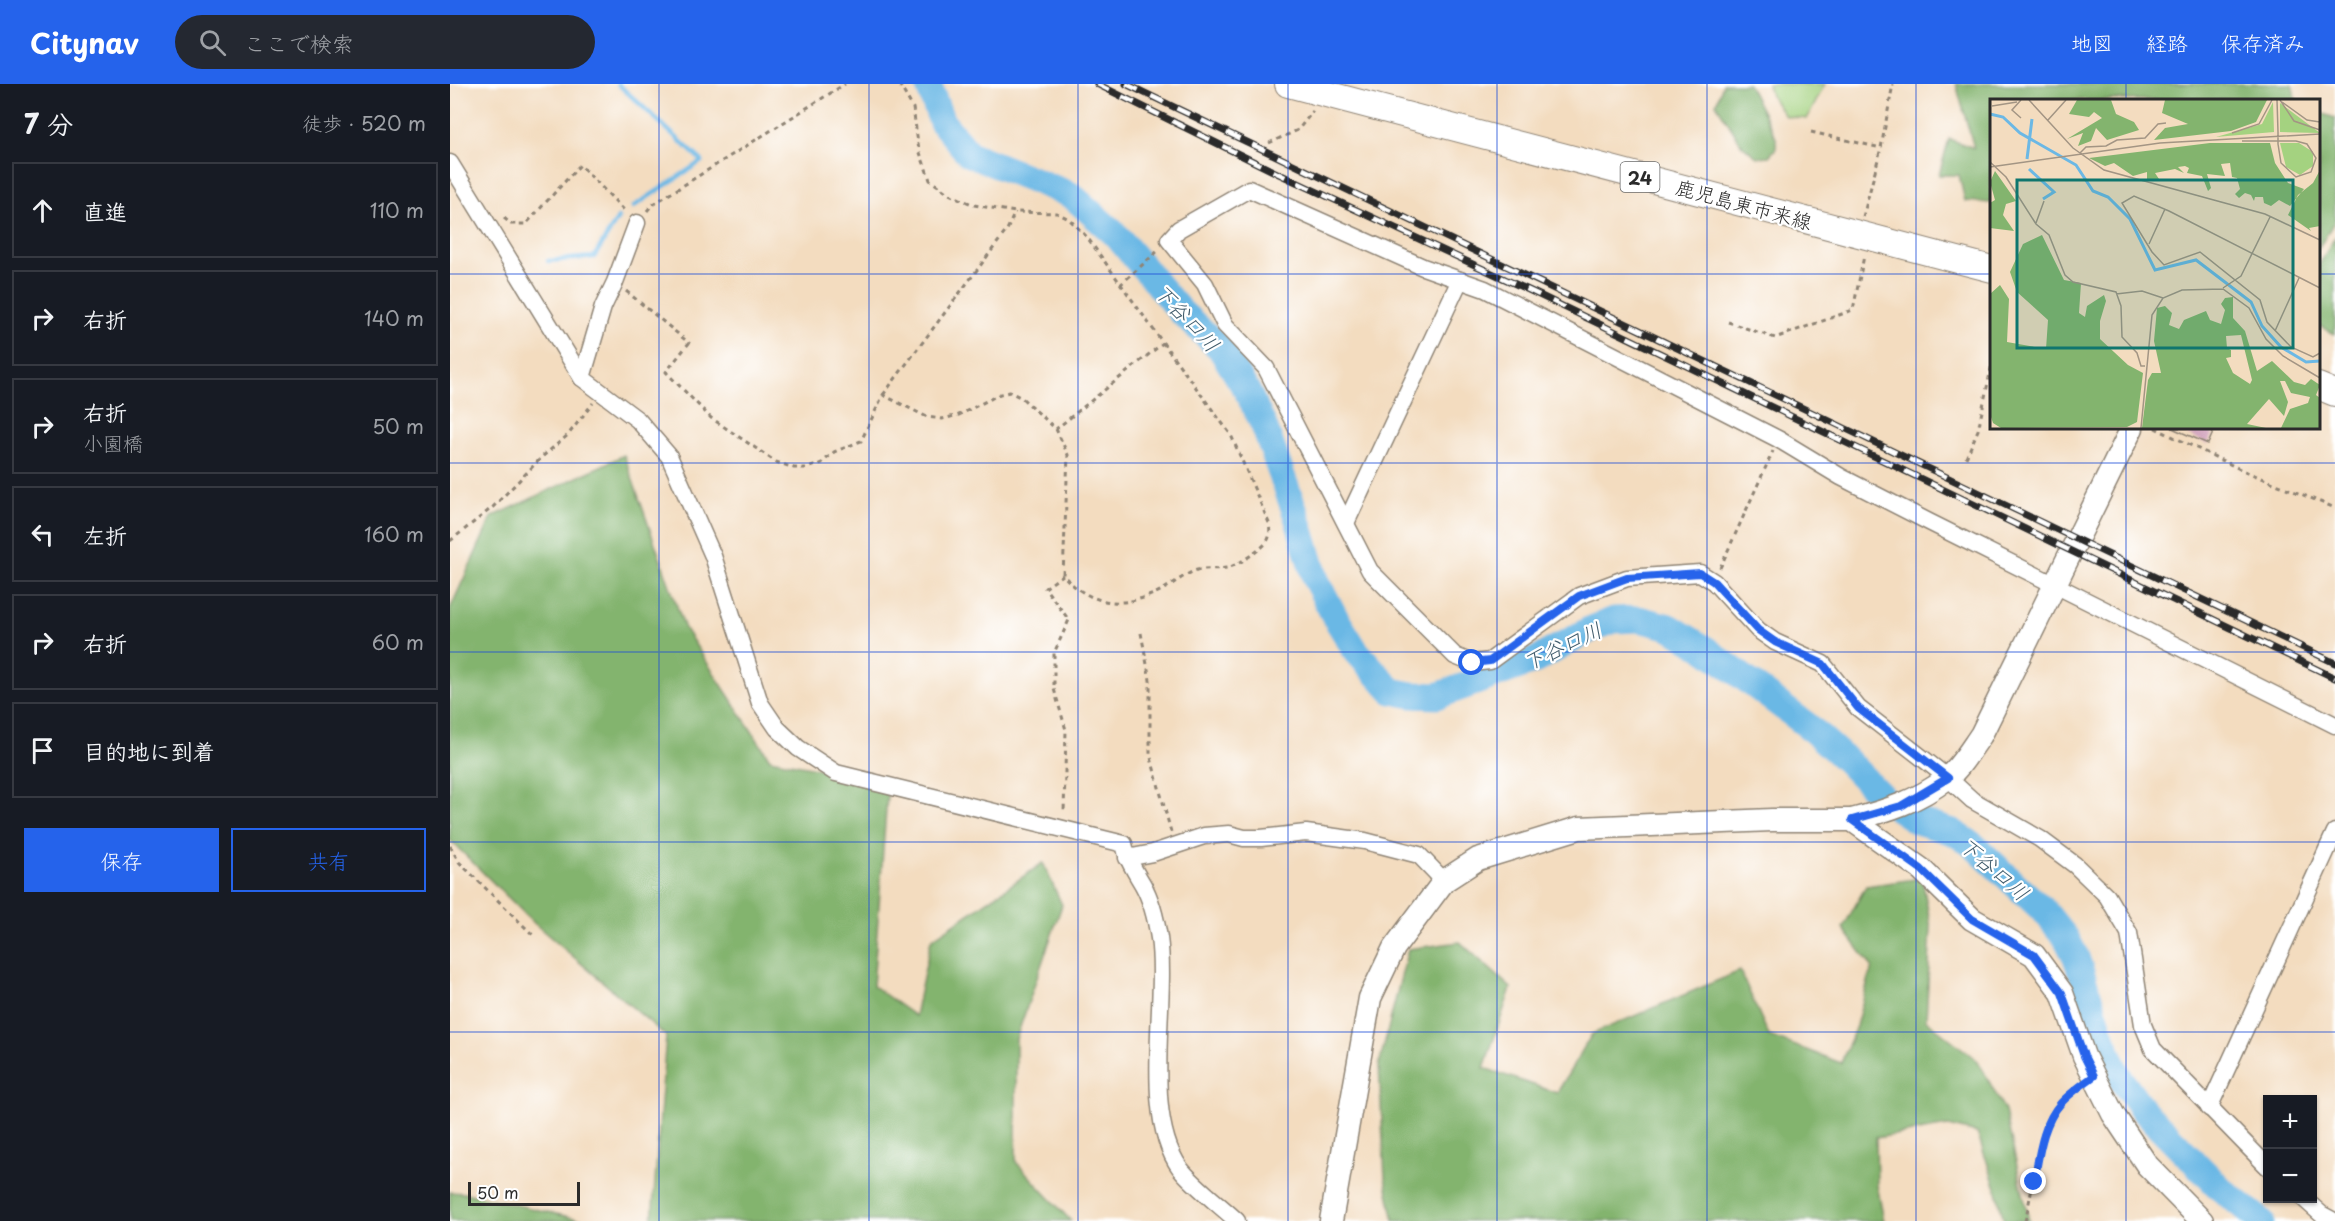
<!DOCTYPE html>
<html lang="ja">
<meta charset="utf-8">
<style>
body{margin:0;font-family:"Playpen Sans","Klee One",sans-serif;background:#242831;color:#f1f3f6}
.controls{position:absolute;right:18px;bottom:18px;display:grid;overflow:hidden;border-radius:0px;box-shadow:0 2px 4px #0004}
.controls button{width:54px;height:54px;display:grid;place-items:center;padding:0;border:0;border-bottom:2px solid #363941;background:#171b24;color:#f1f3f6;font:30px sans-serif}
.scale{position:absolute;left:18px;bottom:15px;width:112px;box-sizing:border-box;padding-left:6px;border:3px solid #2b2b2b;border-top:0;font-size:16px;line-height:21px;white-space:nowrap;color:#2b2b2b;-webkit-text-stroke:4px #fff;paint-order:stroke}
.stop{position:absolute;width:18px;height:18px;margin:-14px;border:4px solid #2563eb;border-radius:50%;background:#fff}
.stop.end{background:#2563eb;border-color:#fff;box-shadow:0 2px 6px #0008}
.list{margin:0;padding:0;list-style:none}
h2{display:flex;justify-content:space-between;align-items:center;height:78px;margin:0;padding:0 24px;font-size:26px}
h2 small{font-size:20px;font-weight:400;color:#9ea1a6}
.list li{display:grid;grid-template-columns:39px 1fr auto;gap:18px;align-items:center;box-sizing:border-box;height:96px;margin:0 12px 12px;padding:0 12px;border:2px solid #363941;border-radius:0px}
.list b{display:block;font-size:22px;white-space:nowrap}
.list p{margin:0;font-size:20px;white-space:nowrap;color:#9ea1a6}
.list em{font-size:20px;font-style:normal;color:#9ea1a6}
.actions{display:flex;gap:12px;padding:18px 24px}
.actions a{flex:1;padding:14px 0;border:2px solid #2563eb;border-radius:0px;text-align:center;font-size:21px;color:#2563eb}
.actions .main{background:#2563eb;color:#fff}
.icon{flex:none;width:33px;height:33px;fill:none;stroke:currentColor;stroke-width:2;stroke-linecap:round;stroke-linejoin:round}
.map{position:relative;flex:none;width:1885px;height:1137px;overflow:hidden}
header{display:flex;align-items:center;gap:36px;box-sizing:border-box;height:84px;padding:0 30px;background:#2563eb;color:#fff}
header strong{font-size:28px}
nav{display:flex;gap:33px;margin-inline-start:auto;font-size:21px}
.search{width:420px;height:54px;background:#242831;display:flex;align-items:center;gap:15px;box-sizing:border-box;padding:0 21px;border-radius:33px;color:#9ea1a6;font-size:22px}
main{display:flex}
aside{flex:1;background:#171b24}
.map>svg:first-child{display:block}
.green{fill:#a4d280;stroke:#687e56;stroke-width:1.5}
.forest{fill:#83b46e;stroke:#57704c;stroke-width:1.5}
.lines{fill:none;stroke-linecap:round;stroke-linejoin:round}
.stream{stroke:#6bb8e5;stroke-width:4.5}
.river{stroke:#6bb8e5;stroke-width:27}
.building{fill:#d2a4bd}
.street-casing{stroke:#8f8475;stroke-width:19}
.secondary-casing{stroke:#8f8475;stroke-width:25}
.primary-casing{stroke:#8f8475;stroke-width:28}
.path{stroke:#8f8475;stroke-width:3;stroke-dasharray:4.5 4.5;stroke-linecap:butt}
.street{stroke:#fff;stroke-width:16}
.secondary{stroke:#fff;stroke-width:22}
.primary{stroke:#fff;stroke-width:26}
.rail-casing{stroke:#2b2b2b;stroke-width:7}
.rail{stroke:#fff;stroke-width:4.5;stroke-dasharray:14;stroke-linecap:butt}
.route{stroke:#2563eb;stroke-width:8}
.grid{fill:none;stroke:#1d4ed8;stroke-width:1.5;stroke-opacity:0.55}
.labels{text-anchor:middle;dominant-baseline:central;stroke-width:4.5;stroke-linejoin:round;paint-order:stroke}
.shield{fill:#fff;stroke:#6b6b6b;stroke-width:1.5}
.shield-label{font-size:18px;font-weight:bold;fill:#2b2b2b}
.street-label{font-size:20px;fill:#2b2b2b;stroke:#fff}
.water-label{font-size:21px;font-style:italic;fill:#415c6c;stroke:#fff}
.inset-river{fill:none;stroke:#6bb8e5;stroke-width:3}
.inset-road{fill:none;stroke:#a39584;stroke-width:1.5}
.view{fill:#0f766e;fill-opacity:0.15;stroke:#0f766e;stroke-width:3}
.inset-edge{fill:none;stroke:#2b2b2b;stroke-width:3}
</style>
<header>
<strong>Citynav</strong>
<div class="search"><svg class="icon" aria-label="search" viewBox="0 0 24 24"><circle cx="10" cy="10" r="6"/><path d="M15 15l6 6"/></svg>ここで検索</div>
<nav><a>地図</a><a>経路</a><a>保存済み</a></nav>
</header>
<main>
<aside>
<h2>7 分<small>徒歩 · 520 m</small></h2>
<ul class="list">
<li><svg class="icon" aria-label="ahead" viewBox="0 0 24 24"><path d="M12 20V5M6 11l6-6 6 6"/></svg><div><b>直進</b></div><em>110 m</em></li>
<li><svg class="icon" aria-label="right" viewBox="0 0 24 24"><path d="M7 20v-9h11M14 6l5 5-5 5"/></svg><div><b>右折</b></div><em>140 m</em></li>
<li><svg class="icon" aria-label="right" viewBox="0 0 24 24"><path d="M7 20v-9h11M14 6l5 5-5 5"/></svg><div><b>右折</b><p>小園橋</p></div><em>50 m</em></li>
<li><svg class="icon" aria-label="left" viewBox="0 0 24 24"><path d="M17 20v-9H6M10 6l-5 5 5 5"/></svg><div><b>左折</b></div><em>160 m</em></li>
<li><svg class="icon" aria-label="right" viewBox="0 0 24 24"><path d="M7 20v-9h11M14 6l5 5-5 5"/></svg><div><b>右折</b></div><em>60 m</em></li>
<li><svg class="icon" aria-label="arrive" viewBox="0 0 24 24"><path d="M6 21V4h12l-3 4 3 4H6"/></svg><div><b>目的地に到着</b></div></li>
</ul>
<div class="actions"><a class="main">保存</a><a>共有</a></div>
</aside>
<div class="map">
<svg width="1885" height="1137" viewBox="0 0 1885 1137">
<rect width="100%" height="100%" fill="#fff"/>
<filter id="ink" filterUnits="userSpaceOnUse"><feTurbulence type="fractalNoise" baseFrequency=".0167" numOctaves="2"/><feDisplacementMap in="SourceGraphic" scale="12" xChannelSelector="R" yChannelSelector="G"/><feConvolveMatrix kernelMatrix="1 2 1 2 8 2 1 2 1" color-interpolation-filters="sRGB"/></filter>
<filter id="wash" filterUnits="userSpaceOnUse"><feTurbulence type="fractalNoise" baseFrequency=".008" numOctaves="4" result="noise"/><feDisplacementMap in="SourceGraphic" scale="24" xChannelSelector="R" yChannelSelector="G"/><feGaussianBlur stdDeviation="1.35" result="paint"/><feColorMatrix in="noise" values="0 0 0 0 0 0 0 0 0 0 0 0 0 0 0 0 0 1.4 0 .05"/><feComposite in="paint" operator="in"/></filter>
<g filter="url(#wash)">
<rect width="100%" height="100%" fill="#f3dcbf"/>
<!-- green -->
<polygon class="green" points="1318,0 1375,0 1357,35 1335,32 1321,12"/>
<!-- forest -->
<g class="forest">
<polygon points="1273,0 1298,0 1326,54 1326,64 1319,72 1307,73 1292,61 1266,20"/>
<polygon points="1506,0 1842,0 1846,16 1542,16 1541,119 1515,117 1509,91 1489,91 1499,55 1524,64"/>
<polygon points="1868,28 1885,34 1885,136 1869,164"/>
<polygon points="1885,153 1885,250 1869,242 1869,181"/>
<polygon points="174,371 235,545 320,675 438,698 423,902 465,932 481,856 593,779 612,821 566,955 566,1078 621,1137 202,1137 216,952 85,840 0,756 0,525 42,433"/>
<polygon points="1472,794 1481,844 1476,936 1528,977 1555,1027 1579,1137 1554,1137 1547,1107 1527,1049 1498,1042 1426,1054 1427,1101 1434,1137 944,1137 935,1094 929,981 958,865 1010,858 1061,904 1034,984 1107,1009 1142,950 1290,887 1319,952 1391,979 1406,942 1422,883 1393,844 1416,802"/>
<polygon points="0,1108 15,1109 137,1137 0,1137"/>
</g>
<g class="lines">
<!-- stream -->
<g class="stream">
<polyline points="168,0 252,77 183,123"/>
<polyline points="98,177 144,173 168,134"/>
</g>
<!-- river -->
<polyline class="river" points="478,0 492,38 519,70 621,111 666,151 730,227 770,264 797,307 814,342 847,433 866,496 885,533 906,567 942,607 962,611 987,612 1086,576 1139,546 1164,536 1189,535 1220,543 1257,566 1358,642 1398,678 1434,715 1467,737 1503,748 1523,761 1595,828 1616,854 1626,873 1654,959 1668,991 1693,1026 1771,1105 1811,1137"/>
</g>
<g id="blocks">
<!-- building -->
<polygon class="building" points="1722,344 1765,344 1758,360"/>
</g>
</g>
<g filter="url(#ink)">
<use href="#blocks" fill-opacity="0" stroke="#8f8475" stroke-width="1.5"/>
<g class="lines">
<defs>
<g id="street">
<path d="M0 79 132 294 188 336 219 372 263 472 310 619 327 644 348 664 386 689 674 760C677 776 685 787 693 801 702 817 706 835 709 854 718 918 691 1030 730 1084 743 1101 771 1122 787 1137"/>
<polyline points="132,294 153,223 165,198 187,139"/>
<polyline points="896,439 1010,196"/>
<polyline points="677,774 703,769 754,752 779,750 794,754 811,754 856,749 915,757 969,771 994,797"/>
<polyline points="1759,1024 1885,748"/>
<polyline points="1818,1083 1703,965 1693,941 1679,849 1657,812 1625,781 1590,755 1522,716 1498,694 1408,624 1373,580 1325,558 1308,546 1264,498 1250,489 1177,494 1129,512 1040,577 1022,579 1005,572 920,487 816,284 775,241 755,200 719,156 729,145 799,105 973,183 1035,205 1328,355 1391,393 1479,438 1885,641"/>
<polyline points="1853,1114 1871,1130 1884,1137"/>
</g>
<g id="secondary">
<path d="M1402 736C1436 727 1468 717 1496 695 1510 684 1521 665 1531 651L1682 344"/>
<polyline points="881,1137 920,914 944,864 994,797 1028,775 1129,744 1322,736 1402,736 1471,785 1522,835 1584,871 1612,909 1634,972 1663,1030 1697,1081 1752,1137"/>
</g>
<g id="primary">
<polyline points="838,0 1542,185"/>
<polyline points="1868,302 1885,309"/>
</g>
</defs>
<!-- street casing -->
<use href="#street" class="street-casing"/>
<!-- secondary casing -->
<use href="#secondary" class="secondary-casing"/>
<!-- primary casing -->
<use href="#primary" class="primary-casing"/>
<!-- path -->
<g class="path">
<polyline points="449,0 463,24 469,66 480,96 499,110 524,121 565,128 607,129 619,135 637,153 713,259 606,345"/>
<polyline points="1361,48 1431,64"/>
<polyline points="819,59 848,46 863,27"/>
<polyline points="197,127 202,121 395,0"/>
<polyline points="1413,133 1431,64 1443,0"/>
<polyline points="54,134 61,140 76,140 130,81 176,128"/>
<polyline points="670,201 709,166"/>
<path d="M176 207 239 259 216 288 261 334 326 378 344 384H358L372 379 384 368 411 357 433 311 477 333 492 335 509 331 550 310 560 308 572 314 606 345 618 371 613 491C641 523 675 525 712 506 723 500 733 492 744 487 753 483 766 486 776 484 785 483 809 467 815 460 821 454 820 446 819 439L781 351 713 259"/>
<polyline points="1278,238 1325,254 1403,226 1414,172"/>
<polyline points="433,311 557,146 565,128"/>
<polyline points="1705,344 1792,386 1885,424"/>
<polyline points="1516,374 1528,346 1542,280"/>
<polyline points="0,457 43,423 93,372 118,351 143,319"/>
<polyline points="1270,484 1323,367"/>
<polyline points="613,491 595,504 619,536 604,569 604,605 616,646 614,729"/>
<polyline points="691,549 700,596 700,670 721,748"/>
<polyline points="0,762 9,778 85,853"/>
<path d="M1575 1137C1584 1101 1587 1051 1610 1021 1615 1014 1624 1008 1631 1002"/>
</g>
<!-- street -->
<use href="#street" class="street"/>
<!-- secondary -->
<use href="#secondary" class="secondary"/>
<!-- primary -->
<use href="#primary" class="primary"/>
<defs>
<g id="rail">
<polyline points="647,0 829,90 1085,209 1885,594"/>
<polyline points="676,0 1885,579"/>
</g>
</defs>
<!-- rail casing -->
<use href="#rail" class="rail-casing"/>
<!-- rail -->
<use href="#rail" class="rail"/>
</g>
</g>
<g class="lines" filter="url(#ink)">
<!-- route -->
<path class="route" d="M1022 579 1040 577 1129 512 1177 494 1250 489 1264 498 1308 546 1325 558 1373 580 1408 624 1498 694 1451 722 1402 736 1471 785 1522 835 1584 871 1612 909 1634 972 1644 992C1633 1000 1620 1009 1611 1019 1592 1040 1589 1072 1584 1098"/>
</g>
<!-- grid -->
<path class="grid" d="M209 0V1137M419 0V1137M628 0V1137M838 0V1137M1047 0V1137M1257 0V1137M1466 0V1137M1676 0V16M0 190H1542M1868 190H1885M1676 344V1137M0 379H1885M0 568H1885M0 758H1885M0 948H1885"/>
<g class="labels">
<!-- shield labels -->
<rect class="shield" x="1170.5" y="78" width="39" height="30" rx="4.5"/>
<g class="shield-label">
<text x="1190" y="93">24</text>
</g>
<!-- street labels -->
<g class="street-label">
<text transform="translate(1294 120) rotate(15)">鹿児島東市来線</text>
</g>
<!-- water labels -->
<g class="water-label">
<text transform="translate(738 233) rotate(47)">下谷口川</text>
<text transform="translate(1112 561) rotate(-25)">下谷口川</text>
<text transform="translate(1545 784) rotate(41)">下谷口川</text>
</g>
</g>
<!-- overview -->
<g transform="translate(1540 15)">
<rect width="330" height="330" fill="#f3dcbf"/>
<path d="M283 3 284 33 226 38 272 25ZM290 4 330 34 290 33ZM290 44H309L323 53V67L310 76 296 68Z" fill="#a4d280"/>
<path d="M87 1H121L126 15 144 23 149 31 117 41 106 29 101 42 88 47 93 34 77 40 112 19 104 13 99 18 79 15ZM175 1H277L266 23 241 32 164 41 175 29 198 25 172 14ZM220 44H280L285 64 298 84 314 90 300 107 289 101 281 107 274 104 273 98H265L264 102 261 96 255 94 249 99 245 95 250 90 247 79 242 78 240 64 231 65 235 77 217 75 221 89 218 92 212 77 197 74 199 69 195 67 188 68 194 74 185 70 165 74 169 80 166 82 157 80V73L143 77 124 64 115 67 99 59ZM330 71V127L319 129 321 132 298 116 308 96 323 84ZM5 72 26 102 16 105 13 116 24 132 0 129V104L5 101 0 83ZM52 136 74 181 91 184 89 214 95 218 97 207 114 196 116 202 110 222V240L138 266 153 274 147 323 137 328 11 329 3 324 0 315V195L10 186 19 200 17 243 56 250 58 221 27 193 20 173 33 145ZM243 198V219L255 232 267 272 282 262 304 283 315 286 321 280 330 286 326 296 330 299V329H291L300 310 318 304 320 298 301 294 295 282H290L298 303 294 317 279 300 257 325 276 329H152L158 281 162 274H171L164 242 167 209 175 207 182 214 179 226 189 230 194 221 216 212 220 221 231 225 235 211 231 205 235 199ZM251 236 262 281 260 285 243 274 236 259 241 258V251L237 249 236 237Z" fill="#83b46e" fill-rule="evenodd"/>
<path class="inset-river" d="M0 15 13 18 30 34 86 66 103 92 118 98 140 120 165 171 206 161 261 203 272 227 291 248 316 263 330 262M37 60 42 20M39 70 64 93 53 100"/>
<path class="inset-road" d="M31 1 22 11 31 19M39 1 83 49 114 71 275 115 330 141M290 1 304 22 330 31M292 3 317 21 330 23M2 7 27 3M58 21 76 1M242 34 269 25 282 1M252 42H306L317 45 326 59 321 73 306 78 291 64 288 45V33L287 1M90 54 96 48 116 47 127 41 155 39 168 25 176 24M0 63 16 78 46 125 59 136 75 176 83 183 126 193 131 207 132 238 147 254 151 267H155M0 68 170 44 330 35M46 124 54 102M159 145 175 110M233 189 251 177 280 118M330 189 179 112 144 97 132 104 162 153 174 166 210 153 270 201 277 223 301 248 323 258 330 254M126 195 152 192 173 199M285 232 309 179M151 329 162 216 173 199 192 191 233 190 259 209 276 240 293 257 330 279"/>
<path class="view" d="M27 81H303V249H27Z"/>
<rect width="330" height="330" class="inset-edge"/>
</g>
</svg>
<div class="controls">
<button>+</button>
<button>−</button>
</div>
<div class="scale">50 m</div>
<div class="stop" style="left:1022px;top:579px"></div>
<div class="stop end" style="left:1584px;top:1098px"></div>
</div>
</main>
